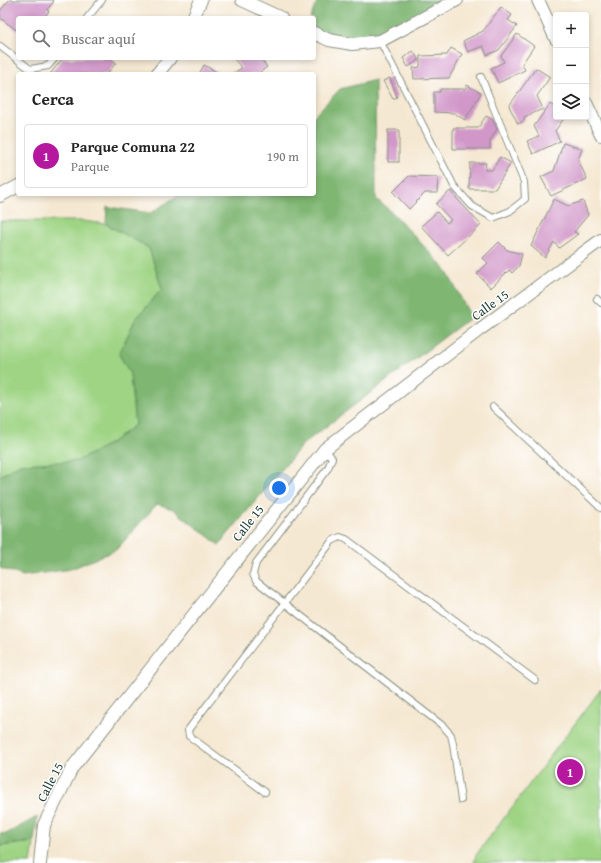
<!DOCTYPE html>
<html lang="es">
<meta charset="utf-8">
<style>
body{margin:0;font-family:"Gentium Book Plus",serif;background:#f6f6f6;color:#222}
.controls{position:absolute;right:12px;top:12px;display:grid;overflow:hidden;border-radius:4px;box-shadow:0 2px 6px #0003}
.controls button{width:36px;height:36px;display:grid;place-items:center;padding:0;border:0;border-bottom:1px solid #e0e0e0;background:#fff;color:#222;font:20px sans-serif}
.you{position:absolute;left:279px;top:488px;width:14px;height:14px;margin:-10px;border:3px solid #fff;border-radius:50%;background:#1a73e8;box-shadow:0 0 0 6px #1a73e833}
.badge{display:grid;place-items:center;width:26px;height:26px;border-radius:50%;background:#b5179e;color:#fff;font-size:13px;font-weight:700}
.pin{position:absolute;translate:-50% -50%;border:2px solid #fff;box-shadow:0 1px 4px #0006}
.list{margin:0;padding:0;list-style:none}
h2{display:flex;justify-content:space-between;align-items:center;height:52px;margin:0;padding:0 16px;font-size:17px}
h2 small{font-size:13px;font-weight:400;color:#767676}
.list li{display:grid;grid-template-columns:26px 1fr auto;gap:12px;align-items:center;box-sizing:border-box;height:64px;margin:0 8px 8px;padding:0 8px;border:1px solid #e0e0e0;border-radius:4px}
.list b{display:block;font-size:15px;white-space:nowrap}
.list p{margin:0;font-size:13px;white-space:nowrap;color:#767676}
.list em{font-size:13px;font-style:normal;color:#767676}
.icon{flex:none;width:22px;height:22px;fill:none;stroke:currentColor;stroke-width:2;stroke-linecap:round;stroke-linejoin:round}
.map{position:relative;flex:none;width:601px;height:863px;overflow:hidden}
.search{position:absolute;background:#fff;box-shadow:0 2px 6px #0003;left:16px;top:16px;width:300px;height:44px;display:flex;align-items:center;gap:10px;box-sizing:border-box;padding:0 14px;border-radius:4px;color:#767676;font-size:15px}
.panel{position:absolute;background:#fff;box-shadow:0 2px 6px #0003;left:16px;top:72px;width:300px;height:124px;border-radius:4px}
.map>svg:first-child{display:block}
.green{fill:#9fd484;stroke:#5f885c}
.forest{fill:#7fb672;stroke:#4f7a53}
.building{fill:#d197c9}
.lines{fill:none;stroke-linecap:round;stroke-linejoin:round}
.service-casing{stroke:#8a9283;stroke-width:8}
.minor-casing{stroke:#8a9283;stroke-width:14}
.service{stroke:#fff;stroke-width:6}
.minor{stroke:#fff;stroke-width:12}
.labels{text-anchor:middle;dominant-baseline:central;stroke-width:3;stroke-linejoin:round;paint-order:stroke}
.street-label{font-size:13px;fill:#1f3d34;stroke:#fff}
</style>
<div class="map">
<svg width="601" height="863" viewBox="0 0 601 863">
<rect width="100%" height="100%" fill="#fff"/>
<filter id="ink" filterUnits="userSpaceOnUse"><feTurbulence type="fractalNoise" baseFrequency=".025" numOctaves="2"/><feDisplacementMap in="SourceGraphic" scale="8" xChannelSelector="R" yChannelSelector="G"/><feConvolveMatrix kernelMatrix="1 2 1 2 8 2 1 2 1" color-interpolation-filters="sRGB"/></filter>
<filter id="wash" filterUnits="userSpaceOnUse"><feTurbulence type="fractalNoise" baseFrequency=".012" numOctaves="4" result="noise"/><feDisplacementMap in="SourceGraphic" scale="16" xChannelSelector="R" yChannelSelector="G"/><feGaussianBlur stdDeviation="0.9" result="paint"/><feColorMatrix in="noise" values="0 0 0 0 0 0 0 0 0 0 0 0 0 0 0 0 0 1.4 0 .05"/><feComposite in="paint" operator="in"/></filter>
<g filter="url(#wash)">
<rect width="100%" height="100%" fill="#f5e8d2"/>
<!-- green -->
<g class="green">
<polygon points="0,221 83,221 106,224 149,248 162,289 135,320 119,354 130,374 135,425 111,443 76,462 20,464 0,476"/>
<polygon points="601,689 601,863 474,863 476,855"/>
<polygon points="34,842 31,863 0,863 0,846"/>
</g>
<!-- forest -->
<g class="forest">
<polygon points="318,0 457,0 380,41 352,44 314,33 314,18 310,18"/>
<polygon points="375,80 376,199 393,213 446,270 471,317 303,444 219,545 173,509 157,504 116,550 71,569 23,576 0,568 0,476 20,464 77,461 111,443 135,425 130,374 119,354 135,320 162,289 149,248 106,224 107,207 151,213 180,194 314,194 314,116 340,89"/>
<polygon points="37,817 34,842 0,846 0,833 6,834"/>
</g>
<g id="blocks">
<!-- building -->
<g class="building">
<polygon points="9,0 53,0 54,1 47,10 49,11 44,18 18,18 18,31 0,18 0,11"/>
<polygon points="501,7 512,15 508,20 517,26 499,50 487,55 483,46 468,52 463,41 483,31"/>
<polygon points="517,34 534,46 522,64 525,70 498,83 491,68 504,62 501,56"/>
<polygon points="451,48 462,54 449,78 414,79 413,68 420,67 420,56 447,55"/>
<polygon points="413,51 419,60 408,67 403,58"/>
<polygon points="63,58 110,58 116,63 107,74 50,74"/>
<polygon points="233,58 260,58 267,67 258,74 231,74 242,68"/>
<polygon points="204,65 217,72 216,74 199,74"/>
<polygon points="536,68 550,77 537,96 543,109 524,117 525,120 518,124 509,106"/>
<polygon points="390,78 397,97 393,99 383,81"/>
<polygon points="467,85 481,93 465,120 454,113 434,112 434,92 440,92 440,89 465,89"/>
<polygon points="550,104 556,108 556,117 565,117 555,131 560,141 533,154 527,141 539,136 534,126"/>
<polygon points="486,116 492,119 497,129 490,141 490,149 453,149 453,128 478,128"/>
<rect x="388" y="130" width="11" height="32"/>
<polygon points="563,143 582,149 578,160 587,179 551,196 541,177 554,171"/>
<polygon points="500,157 511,163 495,189 469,189 470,163 486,163 485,170 492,170"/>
<polygon points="409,176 438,177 437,193 425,193 409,209 393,192"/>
<polygon points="450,191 481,225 448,255 421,226 437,212 447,223 451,220 436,204"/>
<polygon points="554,199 568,206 583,201 588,215 574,232 578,234 559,248 554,242 545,258 531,246"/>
<polygon points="499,242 507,250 522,254 519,266 512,273 509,270 491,288 477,274 488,263 483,258"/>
</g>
</g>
</g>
<g filter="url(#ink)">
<use href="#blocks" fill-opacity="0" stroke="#8a9283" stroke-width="1"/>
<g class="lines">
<defs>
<g id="service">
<polyline points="87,18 102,0"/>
<polyline points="380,41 454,186 472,206 493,218 510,211 525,199 524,182 481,77"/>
<polyline points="0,46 30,69 48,66 55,58"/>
<polyline points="597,299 601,303"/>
<polyline points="493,407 601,508"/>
<polyline points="325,449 332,458 328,468 256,563 253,574 256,581 443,726 451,735 453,744 461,800"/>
<polyline points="265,792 189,736 188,730 332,541 340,537 346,539 535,680"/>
</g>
<g id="minor">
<polyline points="242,0 281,18"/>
<polyline points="538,0 556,39"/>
<polyline points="193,18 201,0"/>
<polyline points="314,33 329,40 352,44 380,41 457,0"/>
<polyline points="157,74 170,58"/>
<polyline points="586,103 601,135"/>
<polyline points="0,196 18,186"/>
<polyline points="40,863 44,825 72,768 325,449 479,330 601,240"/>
</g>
</defs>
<!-- service casing -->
<use href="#service" class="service-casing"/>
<!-- minor casing -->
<use href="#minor" class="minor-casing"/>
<!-- service -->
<use href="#service" class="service"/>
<!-- minor -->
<use href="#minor" class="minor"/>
</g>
</g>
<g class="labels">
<!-- street labels -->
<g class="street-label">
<text transform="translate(490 305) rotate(-36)">Calle 15</text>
<text transform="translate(248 523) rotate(-52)">Calle 15</text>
<text transform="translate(50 782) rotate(-63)">Calle 15</text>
</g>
</g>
</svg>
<div class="controls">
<button>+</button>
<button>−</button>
<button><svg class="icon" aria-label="layers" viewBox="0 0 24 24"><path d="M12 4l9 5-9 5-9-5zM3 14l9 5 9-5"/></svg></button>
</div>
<div class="you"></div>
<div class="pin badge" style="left:570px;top:772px">1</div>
<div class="search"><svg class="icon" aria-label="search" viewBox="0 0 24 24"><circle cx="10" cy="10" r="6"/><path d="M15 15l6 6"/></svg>Buscar aquí</div>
<section class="panel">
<h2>Cerca<small></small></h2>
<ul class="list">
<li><span class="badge">1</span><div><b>Parque Comuna 22</b><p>Parque</p></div><em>190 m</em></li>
</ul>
</section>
</div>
